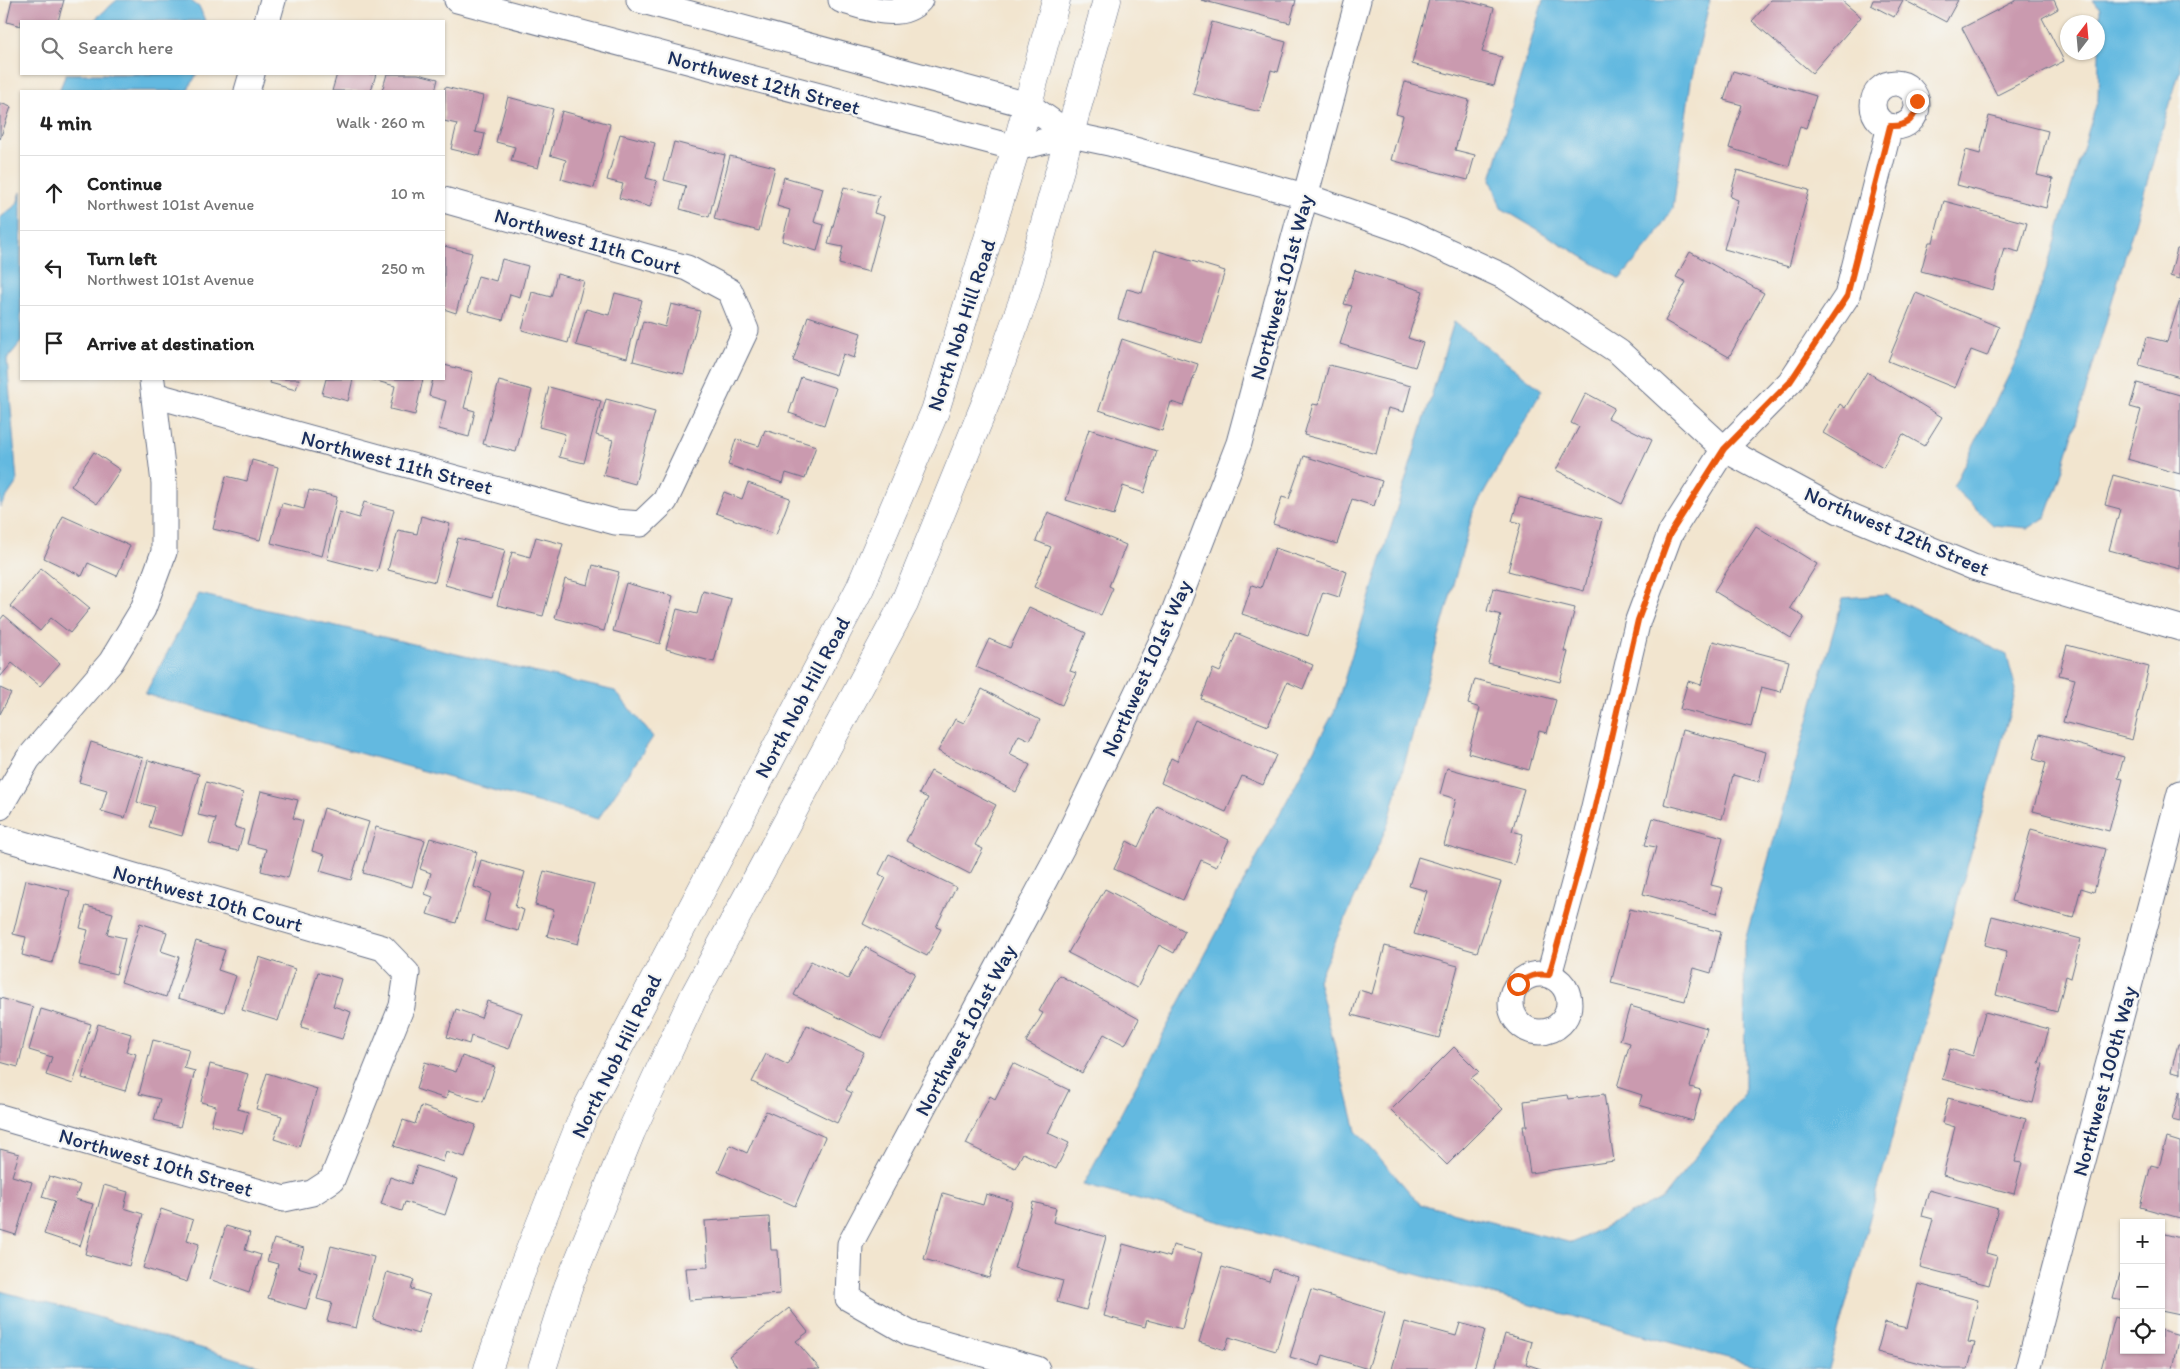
<!DOCTYPE html>
<meta charset="utf-8">
<style>
body{margin:0;font-family:Itim,sans-serif;background:#f2f2f2;color:#222}
.controls{position:absolute;right:15px;bottom:15px;display:grid;overflow:hidden;border-radius:0px;box-shadow:0 1px 4px #0004}
.controls button{width:45px;height:45px;display:grid;place-items:center;padding:0;border:0;border-bottom:1px solid #e0e0e0;background:#fff;color:#222;font:25px sans-serif}
.compass{position:absolute;left:2060px;top:15px;width:45px;height:45px;border-radius:50%;background:#fff;box-shadow:0 1px 4px #0004;rotate:16deg}
.stop{position:absolute;width:15px;height:15px;margin:-11px;border:4px solid #ea580c;border-radius:50%;background:#fff}
.stop.end{background:#ea580c;border-color:#fff;box-shadow:0 1px 5px #0008}
.list{margin:0;padding:0;list-style:none}
h2{display:flex;justify-content:space-between;align-items:center;height:65px;margin:0;padding:0 20px;font-size:21px}
h2 small{font-size:16px;font-weight:400;color:#767676}
.list li{display:grid;grid-template-columns:32px 1fr auto;gap:15px;align-items:center;box-sizing:border-box;height:75px;padding:0 20px;border-top:1px solid #e0e0e0}
.list b{display:block;font-size:19px;white-space:nowrap}
.list p{margin:0;font-size:16px;white-space:nowrap;color:#767676}
.list em{font-size:16px;font-style:normal;color:#767676}
.icon{flex:none;width:28px;height:28px;fill:none;stroke:currentColor;stroke-width:2;stroke-linecap:round;stroke-linejoin:round}
.map{position:relative;flex:none;width:2180px;height:1369px;overflow:hidden}
.search{position:absolute;background:#fff;box-shadow:0 1px 4px #0004;left:20px;top:20px;width:425px;height:55px;display:flex;align-items:center;gap:12px;box-sizing:border-box;padding:0 18px;border-radius:0px;color:#767676;font-size:19px}
.panel{position:absolute;background:#fff;box-shadow:0 1px 4px #0004;left:20px;top:90px;width:425px;height:290px;border-radius:0px}
.map>svg:first-child{display:block}
.water{fill:#64b9e0;stroke:#40749f}
.building{fill:#ca9aaf}
.lines{fill:none;stroke-linecap:round;stroke-linejoin:round}
.minor-casing{stroke:#666f86;stroke-width:27}
.major-casing{stroke:#666f86;stroke-width:29}
.minor{stroke:#fff;stroke-width:25}
.major{stroke:#fff;stroke-width:28}
.route{stroke:#ea580c;stroke-width:6}
.labels{text-anchor:middle;dominant-baseline:central;stroke-width:4.5;stroke-linejoin:round;paint-order:stroke}
.street-label{font-size:21px;fill:#1b2f5e;stroke:#f6f6f2}
</style>
<div class="map">
<svg width="2180" height="1369" viewBox="0 0 2180 1369">
<rect width="100%" height="100%" fill="#f6f6f2"/>
<filter id="ink" filterUnits="userSpaceOnUse"><feTurbulence type="fractalNoise" baseFrequency=".02" numOctaves="2"/><feDisplacementMap in="SourceGraphic" scale="10" xChannelSelector="R" yChannelSelector="G"/><feConvolveMatrix kernelMatrix="1 2 1 2 8 2 1 2 1" color-interpolation-filters="sRGB"/></filter>
<filter id="wash" filterUnits="userSpaceOnUse"><feTurbulence type="fractalNoise" baseFrequency=".0096" numOctaves="4" result="noise"/><feDisplacementMap in="SourceGraphic" scale="20" xChannelSelector="R" yChannelSelector="G"/><feGaussianBlur stdDeviation="1.12" result="paint"/><feColorMatrix in="noise" values="0 0 0 0 0 0 0 0 0 0 0 0 0 0 0 0 0 1.4 0 .05"/><feComposite in="paint" operator="in"/></filter>
<g filter="url(#wash)">
<rect width="100%" height="100%" fill="#f2e5cf"/>
<!-- water -->
<g class="water">
<polygon points="117,0 190,0 200,8 205,21 93,21"/>
<polygon points="1543,0 1710,0 1691,81 1673,208 1655,237 1620,279 1501,208 1491,179"/>
<polygon points="2093,0 2180,0 2180,70 2059,481 2046,517 2029,528 1993,525 1953,487 2022,349 2098,99 2100,9"/>
<polygon points="66,74 197,74 187,91 59,91"/>
<polygon points="21,192 21,342 7,359 17,482 0,507 0,218 17,204"/>
<polygon points="1454,322 1542,390 1473,512 1388,824 1318,980 1356,1131 1420,1204 1572,1243 1663,1198 1745,1093 1744,944 1843,598 1886,595 2007,655 2016,690 1828,1369 1769,1369 1083,1185 1335,710"/>
<polygon points="199,594 615,691 653,737 598,819 145,694"/>
<polygon points="0,1291 94,1316 271,1369 0,1369"/>
</g>
<g id="blocks">
<!-- building -->
<g class="building">
<polygon points="12,0 64,0 58,21 21,21 21,26 7,22"/>
<polygon points="1201,0 1296,0 1290,23"/>
<polygon points="1429,0 1463,0 1494,8 1482,52 1502,57 1494,86 1412,64"/>
<polygon points="1771,0 1841,0 1861,17 1812,73 1752,21"/>
<polygon points="1873,0 1903,0 1894,17 1871,5"/>
<polygon points="1904,0 1958,0 1946,22"/>
<polygon points="2017,0 2054,0 2058,9 2042,18 2064,61 1997,95 1962,28"/>
<polygon points="1212,22 1286,42 1278,72 1271,70 1260,112 1193,94"/>
<polygon points="1733,71 1816,96 1806,128 1800,126 1789,166 1729,148 1742,105 1724,100"/>
<polygon points="337,74 376,74 371,91 332,91"/>
<polygon points="387,74 418,74 438,79 435,91 382,91"/>
<polygon points="1405,82 1469,100 1455,150 1475,155 1468,180 1391,160 1403,116 1396,114"/>
<polygon points="445,87 483,96 475,132 485,134 480,156 451,149 457,124 444,121"/>
<polygon points="508,97 553,109 538,168 511,161 515,147 496,142"/>
<polygon points="0,103 11,107 0,139"/>
<polygon points="562,111 610,124 594,188 561,179 566,160 550,155"/>
<polygon points="1989,116 2048,131 2037,175 2053,179 2046,208 1957,185 1966,150 1980,154"/>
<polygon points="620,134 655,143 646,178 657,181 650,207 619,198 623,184 607,180"/>
<polygon points="674,142 725,155 709,217 680,209 686,186 664,180"/>
<polygon points="730,156 775,167 759,231 714,219"/>
<polygon points="1737,170 1809,190 1789,267 1724,249 1738,200 1730,197"/>
<polygon points="784,177 823,188 814,222 824,225 817,251 782,241 790,210 777,206"/>
<polygon points="844,187 879,196 874,213 884,216 869,272 839,264 843,247 828,244"/>
<polygon points="1944,201 2027,223 2019,252 2004,248 1993,290 1921,271 1929,242 1933,242"/>
<polygon points="444,246 472,253 456,313 444,309"/>
<polygon points="2177,249 2180,249 2180,279 2170,276"/>
<polygon points="1155,250 1225,271 1202,343 1118,319 1127,289 1142,293"/>
<polygon points="1690,252 1764,293 1729,357 1665,321 1686,282 1676,277"/>
<polygon points="502,259 528,266 520,297 510,294 503,320 468,311 478,276 496,281"/>
<polygon points="1355,270 1423,291 1408,338 1423,343 1415,367 1340,344 1352,306 1344,304"/>
<polygon points="557,274 584,281 568,343 522,330 532,292 551,297"/>
<polygon points="615,293 642,300 627,358 576,345 586,309 609,315"/>
<polygon points="1916,293 1999,327 1987,356 1971,350 1955,388 1888,361"/>
<polygon points="2180,300 2180,377 2139,365 2147,337 2167,342"/>
<polygon points="671,304 700,311 684,374 633,361 643,321 665,327"/>
<polygon points="808,316 861,333 854,358 843,354 836,375 793,361"/>
<polygon points="1122,339 1198,364 1184,406 1171,402 1162,431 1099,410"/>
<polygon points="444,365 473,372 464,408 475,411 469,437 439,429 446,401 429,396 433,379 444,379"/>
<polygon points="1329,365 1411,386 1404,412 1388,408 1376,454 1304,435 1313,404 1318,405"/>
<polygon points="1867,372 1942,417 1924,446 1903,434 1883,468 1823,433 1840,404 1845,408"/>
<polygon points="801,377 836,388 824,425 789,413"/>
<polygon points="271,379 299,379 296,390 270,383"/>
<polygon points="326,379 353,379 348,401 322,394"/>
<polygon points="369,379 423,379 415,415 390,409 395,386"/>
<polygon points="499,381 532,390 516,452 483,444"/>
<polygon points="2137,383 2180,395 2180,474 2127,459 2141,410 2130,407"/>
<polygon points="549,387 601,401 584,463 559,457 565,434 539,427"/>
<polygon points="1586,393 1614,408 1608,418 1652,440 1622,504 1556,470 1579,427 1571,423"/>
<polygon points="606,399 655,412 635,484 603,475 613,440 596,435"/>
<polygon points="1089,429 1157,451 1144,493 1123,486 1114,515 1066,500"/>
<polygon points="765,430 816,446 805,479 786,473 783,483 728,465 736,439 759,446"/>
<polygon points="94,452 120,470 97,504 71,486"/>
<polygon points="1304,456 1382,481 1374,506 1352,499 1337,544 1273,524 1282,497 1289,499"/>
<polygon points="252,460 278,467 260,540 213,529 226,476 247,481"/>
<polygon points="2113,475 2180,493 2180,569 2109,550 2120,509 2105,505"/>
<polygon points="748,483 790,498 776,535 716,513 724,492 742,499"/>
<polygon points="309,490 337,497 322,556 271,543 282,503 304,509"/>
<polygon points="1519,497 1602,519 1584,591 1508,571 1521,523 1512,521"/>
<polygon points="364,502 394,510 377,572 327,559 339,512 359,518"/>
<polygon points="1048,512 1126,545 1109,586 1113,588 1101,615 1034,587 1051,547 1036,541"/>
<polygon points="63,516 130,546 117,576 88,563 82,576 44,558"/>
<polygon points="421,516 450,524 435,582 388,570 398,530 417,534"/>
<polygon points="1756,526 1817,564 1790,608 1804,617 1791,638 1714,591"/>
<polygon points="536,537 563,544 543,616 497,605 512,552 530,557"/>
<polygon points="458,538 505,550 492,598 445,585"/>
<polygon points="1275,548 1347,572 1339,597 1323,592 1308,636 1242,614 1252,585 1261,588"/>
<polygon points="593,565 619,572 604,631 555,618 565,579 588,585"/>
<polygon points="41,568 90,608 70,633 51,618 40,631 10,606"/>
<polygon points="626,583 673,596 660,644 613,631"/>
<polygon points="1493,588 1575,608 1564,651 1568,652 1560,682 1488,663 1501,615 1487,611"/>
<polygon points="703,591 731,599 714,662 666,649 677,609 697,614"/>
<polygon points="1029,607 1086,633 1070,671 1076,673 1062,705 976,667 989,639 1010,648"/>
<polygon points="4,615 60,663 40,686 12,663 0,677 0,620"/>
<polygon points="1236,633 1313,665 1303,689 1287,682 1268,726 1201,699 1213,669 1220,672"/>
<polygon points="1713,641 1789,661 1781,692 1761,687 1751,727 1680,709 1688,681 1701,685"/>
<polygon points="2067,645 2149,667 2132,740 2063,722 2075,679 2059,675"/>
<polygon points="1475,679 1556,700 1547,733 1539,731 1529,770 1468,753 1480,708 1468,704"/>
<polygon points="0,688 11,693 0,714"/>
<polygon points="982,689 1040,720 1030,740 1019,735 1009,754 1030,765 1016,792 938,751 955,719 964,723"/>
<polygon points="1195,720 1276,755 1263,785 1242,776 1226,812 1161,783 1171,758 1177,761"/>
<polygon points="1682,730 1766,752 1759,782 1733,775 1722,819 1664,804"/>
<polygon points="2040,734 2124,757 2118,778 2123,779 2109,831 2033,811 2046,763 2033,759"/>
<polygon points="91,742 143,758 125,818 101,811 107,790 79,782"/>
<polygon points="148,760 199,774 182,836 149,827 155,807 137,802"/>
<polygon points="1447,768 1524,789 1512,831 1523,834 1514,865 1444,845 1456,799 1440,794"/>
<polygon points="931,771 996,805 975,845 983,849 970,874 906,841 928,798 919,794"/>
<polygon points="206,782 243,793 234,827 244,830 238,851 209,844 216,819 198,815"/>
<polygon points="261,791 298,800 293,818 303,821 288,878 261,871 266,849 247,844"/>
<polygon points="1157,806 1229,840 1216,867 1201,860 1183,900 1114,869 1127,841 1138,847"/>
<polygon points="324,808 369,822 351,880 320,871 325,855 312,851"/>
<polygon points="1653,818 1723,837 1711,885 1723,888 1716,914 1643,894 1656,847 1645,845"/>
<polygon points="376,827 425,840 412,887 363,873"/>
<polygon points="2031,829 2105,849 2094,892 2081,888 2073,918 2011,901"/>
<polygon points="430,838 477,852 456,923 427,914 433,897 425,894 431,873 420,869"/>
<polygon points="889,854 956,887 936,927 941,929 927,956 863,924 886,878 879,874"/>
<polygon points="1418,857 1501,882 1477,952 1414,934 1427,891 1409,886"/>
<polygon points="481,860 525,872 515,907 524,910 518,931 484,921 491,893 474,887"/>
<polygon points="544,871 594,884 578,944 547,936 554,910 535,905"/>
<polygon points="26,880 70,891 52,963 22,955 26,937 13,934"/>
<polygon points="1105,889 1185,931 1174,953 1159,945 1137,988 1068,953"/>
<polygon points="86,906 113,913 107,934 125,938 116,974 79,965 88,930 80,928"/>
<polygon points="1630,909 1721,932 1711,973 1694,968 1685,1001 1611,983"/>
<polygon points="1992,916 2081,939 2071,978 2066,976 2057,1012 1996,995 2007,951 1985,945"/>
<polygon points="140,923 167,932 161,951 179,957 166,997 121,982"/>
<polygon points="196,941 225,950 218,970 236,976 224,1012 178,998"/>
<polygon points="1385,946 1458,966 1439,1038 1352,1015 1359,990 1372,994"/>
<polygon points="865,947 915,973 881,1039 794,995 811,961 848,979"/>
<polygon points="259,957 295,969 278,1021 242,1010"/>
<polygon points="318,972 341,979 333,1006 351,1012 342,1039 301,1027"/>
<polygon points="1059,975 1139,1019 1125,1045 1104,1034 1082,1073 1026,1042 1043,1013 1039,1011"/>
<polygon points="0,998 33,1007 18,1067 0,1062"/>
<polygon points="487,1001 522,1013 509,1049 471,1036 469,1044 447,1037 456,1009 481,1018"/>
<polygon points="1630,1006 1707,1028 1690,1087 1701,1090 1693,1121 1639,1105 1642,1095 1617,1087 1630,1043 1620,1040"/>
<polygon points="41,1009 91,1024 73,1084 46,1075 52,1057 29,1050"/>
<polygon points="1985,1012 2049,1029 2039,1063 2043,1064 2033,1103 1942,1079 1950,1049 1973,1056"/>
<polygon points="98,1024 131,1034 126,1051 136,1054 125,1091 82,1078"/>
<polygon points="807,1025 864,1052 846,1090 852,1093 837,1123 752,1082 766,1054 788,1065"/>
<polygon points="153,1040 189,1049 184,1068 195,1071 180,1127 154,1120 160,1099 139,1094"/>
<polygon points="2178,1044 2180,1044 2180,1074 2171,1072"/>
<polygon points="1454,1047 1479,1072 1471,1078 1503,1109 1447,1165 1391,1110"/>
<polygon points="462,1056 495,1067 483,1102 448,1091 446,1099 416,1089 425,1062 456,1072"/>
<polygon points="1013,1063 1069,1090 1048,1133 1069,1143 1056,1169 1023,1153 1015,1168 966,1144 990,1096 995,1099"/>
<polygon points="210,1064 248,1074 238,1109 248,1112 243,1133 211,1125 216,1106 201,1102"/>
<polygon points="267,1073 317,1089 299,1147 274,1139 282,1116 256,1109"/>
<polygon points="2180,1091 2180,1122 2172,1120"/>
<polygon points="1604,1094 1614,1161 1530,1173 1523,1126 1527,1126 1524,1101 1567,1095 1568,1099"/>
<polygon points="1948,1098 2026,1119 2015,1162 2022,1163 2014,1194 1943,1175 1955,1127 1942,1123"/>
<polygon points="421,1106 476,1125 465,1157 446,1151 443,1162 394,1146 403,1120 415,1124"/>
<polygon points="766,1111 825,1137 795,1206 718,1172 730,1145 747,1153"/>
<polygon points="2167,1138 2180,1142 2180,1218 2140,1207 2151,1165 2159,1167"/>
<polygon points="0,1149 19,1154 12,1176 32,1182 16,1235 0,1230"/>
<polygon points="417,1166 457,1179 445,1215 405,1202 402,1211 381,1204 390,1177 411,1184"/>
<polygon points="49,1176 80,1185 75,1199 93,1204 80,1246 44,1234 55,1201 42,1197"/>
<polygon points="104,1185 128,1192 124,1208 143,1214 129,1266 85,1254"/>
<polygon points="1929,1190 1998,1209 1986,1253 1997,1256 1989,1285 1920,1267 1933,1219 1922,1216"/>
<polygon points="943,1193 983,1205 986,1194 1012,1201 989,1278 924,1259"/>
<polygon points="1033,1202 1056,1208 1053,1222 1106,1237 1086,1310 1057,1302 1063,1281 1014,1268"/>
<polygon points="161,1209 193,1220 187,1240 199,1244 187,1282 143,1268"/>
<polygon points="769,1217 771,1250 778,1250 780,1294 689,1300 686,1268 708,1267 705,1221"/>
<polygon points="226,1226 250,1233 245,1250 261,1255 249,1293 209,1279"/>
<polygon points="2161,1233 2180,1238 2180,1315 2161,1311"/>
<polygon points="274,1239 304,1248 298,1267 317,1273 306,1309 268,1298 278,1264 267,1261"/>
<polygon points="1123,1244 1170,1257 1173,1245 1202,1253 1182,1329 1147,1320 1145,1327 1104,1316"/>
<polygon points="331,1246 374,1257 356,1328 327,1321 332,1303 317,1299"/>
<polygon points="1222,1267 1269,1281 1273,1269 1298,1277 1276,1351 1229,1337 1225,1350 1199,1342"/>
<polygon points="2121,1270 2124,1271 2124,1301 2113,1299"/>
<polygon points="387,1272 414,1280 411,1289 430,1295 418,1334 373,1320"/>
<polygon points="1918,1284 1978,1300 1968,1342 1975,1343 1968,1369 1943,1369 1877,1352 1885,1323 1907,1328"/>
<polygon points="1311,1290 1385,1313 1368,1369 1323,1355 1320,1366 1290,1357"/>
<polygon points="789,1308 808,1332 796,1341 820,1369 739,1369 729,1356"/>
<polygon points="2115,1317 2124,1320 2124,1350 2161,1350 2161,1330 2180,1335 2173,1369 2101,1369"/>
<polygon points="1405,1322 1456,1336 1460,1323 1485,1330 1474,1369 1392,1369"/>
<polygon points="1505,1334 1532,1342 1526,1364 1541,1369 1495,1369"/>
</g>
</g>
</g>
<g filter="url(#ink)">
<use href="#blocks" fill-opacity="0" stroke="#666f86" stroke-width="1"/>
<g class="lines">
<defs>
<g id="minor">
<polyline points="457,0 1016,148 1071,135"/>
<polyline points="639,0 1028,105 1071,135 1109,143 1305,196 1402,230 1507,278 1619,352 1724,449 1839,511 1973,567 2180,628"/>
<path d="M841 0C865 7 900 22 920 0"/>
<polyline points="267,21 273,0"/>
<circle cx="1895" cy="105" r="22"/>
<polyline points="247,91 252,74"/>
<polyline points="154,395 615,522 641,524 665,501 746,330 730,291 687,268 444,200"/>
<polyline points="0,807 28,759 111,662 143,609 164,552 164,483 152,381"/>
<polyline points="0,837 383,948 407,973 402,1006 332,1180 312,1193 284,1199 0,1117"/>
<circle cx="1540" cy="1003" r="29"/>
<polyline points="1549,975 1589,828 1638,620 1670,534 1724,449 1790,382 1847,296 1890,126"/>
<polyline points="1037,1369 909,1333 848,1298 850,1244 1065,842 1167,630 1239,443 1358,0"/>
<polyline points="2028,1369 2180,793"/>
</g>
<g id="major">
<polyline points="488,1369 520,1275 584,1114 860,588 935,411 1016,148 1056,0"/>
<polyline points="542,1369 568,1287 631,1132 695,994 904,604 995,380 1025,295 1107,0"/>
</g>
</defs>
<!-- minor casing -->
<use href="#minor" class="minor-casing"/>
<!-- major casing -->
<use href="#major" class="major-casing"/>
<!-- minor -->
<use href="#minor" class="minor"/>
<!-- major -->
<use href="#major" class="major"/>
</g>
</g>
<g class="lines" filter="url(#ink)">
<!-- route -->
<path class="route" d="M1518 984C1528 976 1536 973 1549 975L1590 828 1638 620 1670 534 1724 449 1790 382 1847 296 1890 126C1907 127 1917 118 1917 101"/>
</g>
<g class="labels">
<!-- street labels -->
<g class="street-label">
<text transform="translate(764 82) rotate(15)">Northwest 12th Street</text>
<text transform="translate(588 241) rotate(16)">Northwest 11th Court</text>
<text transform="translate(1281 287) rotate(-75)">Northwest 101st Way</text>
<text transform="translate(961 325) rotate(-72)">North Nob Hill Road</text>
<text transform="translate(397 462) rotate(15)">Northwest 11th Street</text>
<text transform="translate(1897 531) rotate(23)">Northwest 12th Street</text>
<text transform="translate(1146 668) rotate(-66)">Northwest 101st Way</text>
<text transform="translate(802 697) rotate(-62)">North Nob Hill Road</text>
<text transform="translate(208 898) rotate(16)">Northwest 10th Court</text>
<text transform="translate(965 1030) rotate(-62)">Northwest 101st Way</text>
<text transform="translate(616 1056) rotate(-64)">North Nob Hill Road</text>
<text transform="translate(2104 1081) rotate(-75)">Northwest 100th Way</text>
<text transform="translate(156 1162) rotate(16)">Northwest 10th Street</text>
</g>
</g>
</svg>
<div class="controls">
<button>+</button>
<button>−</button>
<button><svg class="icon" aria-label="locate" viewBox="0 0 24 24"><circle cx="12" cy="12" r="6"/><path d="M12 2v4M12 18v4M2 12h4M18 12h4"/></svg></button>
</div>
<svg class="compass" viewBox="-18 -18 36 36"><path d="M0-13l5 13h-10z" fill="#e53935"/><path d="M0 13l5-13h-10z" fill="#767676"/></svg>
<div class="stop" style="left:1518px;top:984px"></div>
<div class="stop end" style="left:1917px;top:101px"></div>
<div class="search"><svg class="icon" aria-label="search" viewBox="0 0 24 24"><circle cx="10" cy="10" r="6"/><path d="M15 15l6 6"/></svg>Search here</div>
<section class="panel">
<h2>4 min<small>Walk · 260 m</small></h2>
<ul class="list">
<li><svg class="icon" aria-label="ahead" viewBox="0 0 24 24"><path d="M12 20V5M6 11l6-6 6 6"/></svg><div><b>Continue</b><p>Northwest 101st Avenue</p></div><em>10 m</em></li>
<li><svg class="icon" aria-label="left" viewBox="0 0 24 24"><path d="M17 20v-9H6M10 6l-5 5 5 5"/></svg><div><b>Turn left</b><p>Northwest 101st Avenue</p></div><em>250 m</em></li>
<li><svg class="icon" aria-label="arrive" viewBox="0 0 24 24"><path d="M6 21V4h12l-3 4 3 4H6"/></svg><div><b>Arrive at destination</b></div></li>
</ul>
</section>
</div>
